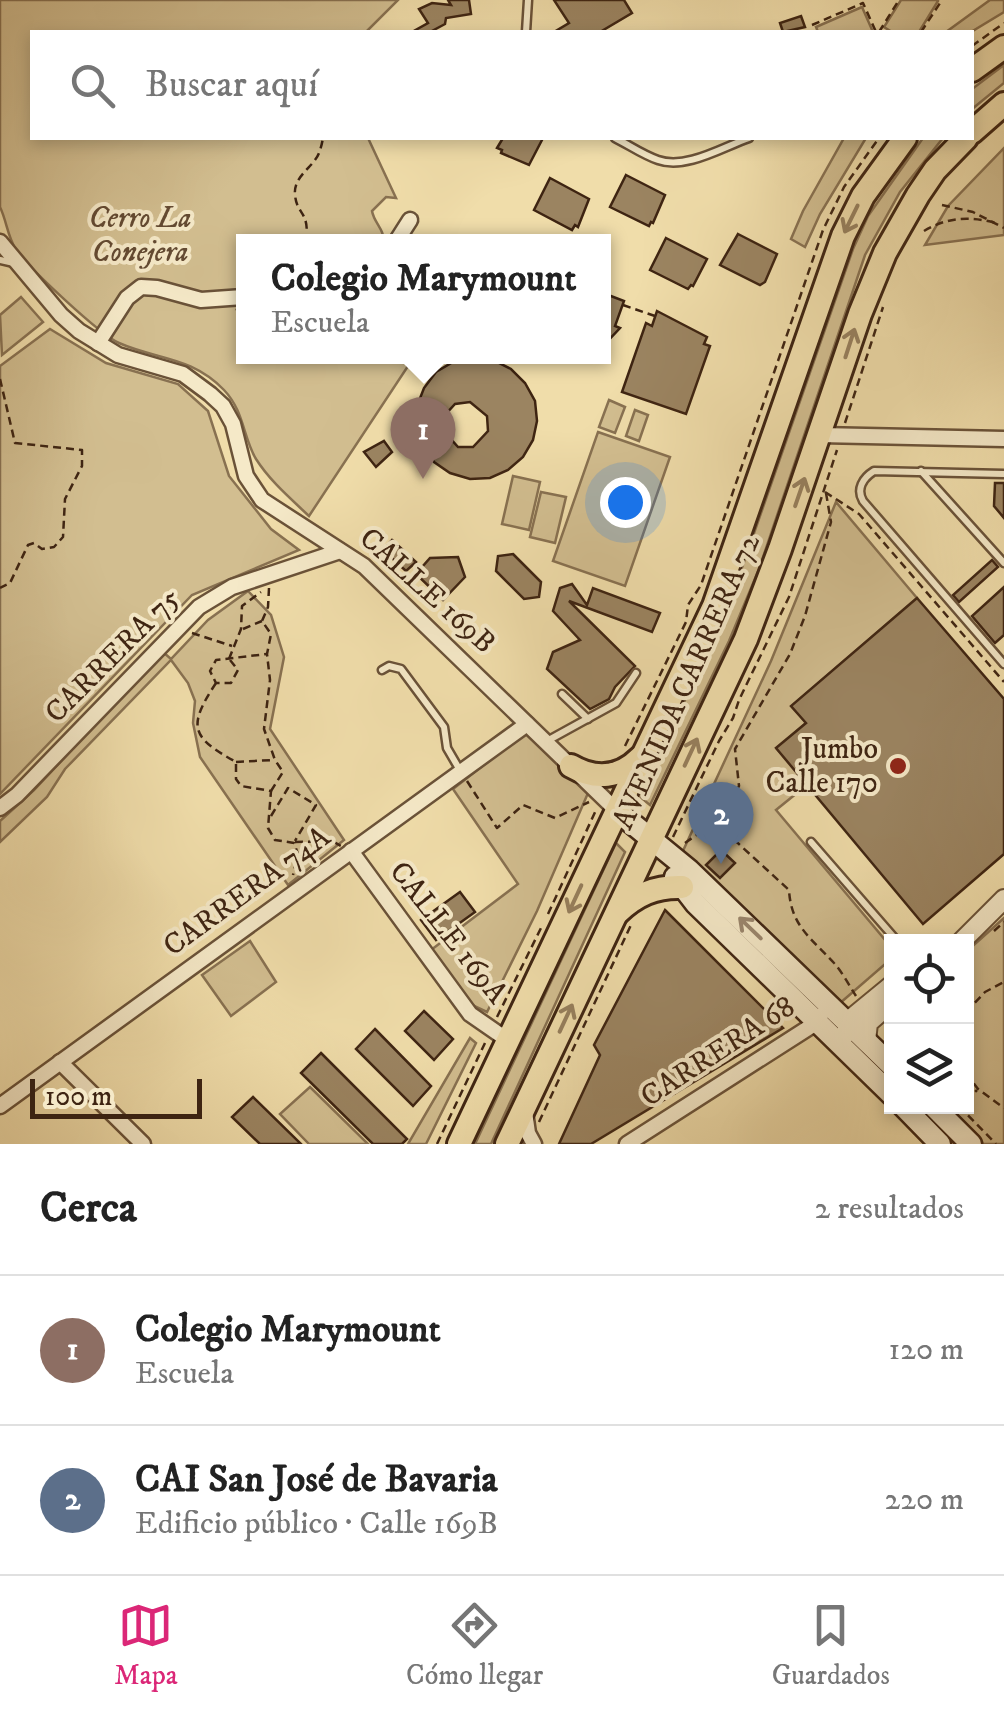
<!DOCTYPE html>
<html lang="es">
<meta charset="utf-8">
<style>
body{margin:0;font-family:"IM FELL DW Pica",serif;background:#f2f2f2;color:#222}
.controls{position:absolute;right:30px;bottom:30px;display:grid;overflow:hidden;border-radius:0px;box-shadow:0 5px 15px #0003}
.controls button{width:90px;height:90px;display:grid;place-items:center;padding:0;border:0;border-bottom:2px solid #e0e0e0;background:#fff;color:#222;font:50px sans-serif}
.scale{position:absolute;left:30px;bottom:25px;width:172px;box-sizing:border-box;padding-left:10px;border:5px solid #3e2412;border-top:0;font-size:28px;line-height:35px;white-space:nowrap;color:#3e2412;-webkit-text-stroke:8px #f5e9c8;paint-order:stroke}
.you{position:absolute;left:625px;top:502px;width:35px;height:35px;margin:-25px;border:8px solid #fff;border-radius:50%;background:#1a73e8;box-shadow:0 0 0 15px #1a73e833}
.badge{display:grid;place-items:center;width:65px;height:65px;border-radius:50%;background:#db2777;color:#fff;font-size:32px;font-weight:700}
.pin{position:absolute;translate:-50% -82px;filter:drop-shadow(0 2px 5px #0008)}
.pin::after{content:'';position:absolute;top:52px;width:35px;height:30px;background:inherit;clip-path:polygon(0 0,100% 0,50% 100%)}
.popup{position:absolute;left:236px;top:234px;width:375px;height:130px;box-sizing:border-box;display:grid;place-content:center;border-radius:0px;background:#fff;filter:drop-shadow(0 2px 8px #0005);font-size:32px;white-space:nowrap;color:#767676}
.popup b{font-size:38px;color:#222}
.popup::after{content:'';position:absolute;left:50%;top:100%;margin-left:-20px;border:20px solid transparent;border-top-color:#fff}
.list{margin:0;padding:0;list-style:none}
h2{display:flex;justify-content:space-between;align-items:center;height:130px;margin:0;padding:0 40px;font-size:42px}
h2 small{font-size:32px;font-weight:400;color:#767676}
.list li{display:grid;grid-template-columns:65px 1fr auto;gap:30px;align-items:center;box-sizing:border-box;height:150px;padding:0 40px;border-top:2px solid #e0e0e0}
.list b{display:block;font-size:38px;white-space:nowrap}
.list p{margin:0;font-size:32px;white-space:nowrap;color:#767676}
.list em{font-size:32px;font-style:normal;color:#767676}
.icon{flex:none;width:55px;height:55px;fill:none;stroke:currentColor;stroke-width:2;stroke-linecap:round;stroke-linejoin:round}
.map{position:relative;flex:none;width:1004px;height:1144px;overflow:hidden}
.search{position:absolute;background:#fff;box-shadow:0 5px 15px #0003;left:30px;right:30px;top:30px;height:110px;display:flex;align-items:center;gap:25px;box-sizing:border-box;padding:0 35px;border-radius:0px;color:#767676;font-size:38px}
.sheet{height:430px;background:#fff}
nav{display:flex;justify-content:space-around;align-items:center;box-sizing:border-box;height:140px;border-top:2px solid #e0e0e0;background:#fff;font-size:28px;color:#767676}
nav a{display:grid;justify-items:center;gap:5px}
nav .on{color:#db2777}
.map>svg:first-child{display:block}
.green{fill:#d2be90;stroke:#887151;stroke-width:2.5}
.building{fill:#9b8461;stroke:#3e2412;stroke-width:2.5;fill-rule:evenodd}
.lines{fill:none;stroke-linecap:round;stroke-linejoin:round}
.service-casing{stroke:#6a5238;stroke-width:11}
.minor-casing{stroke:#6a5238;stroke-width:19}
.tertiary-casing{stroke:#6a5238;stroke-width:22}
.secondary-casing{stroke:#3e2412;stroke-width:25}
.trunk-casing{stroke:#3e2412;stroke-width:28}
.path{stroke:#3e2412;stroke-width:2.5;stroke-dasharray:8 5;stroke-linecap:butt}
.service{stroke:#f5e9c8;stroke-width:6}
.minor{stroke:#f5e9c8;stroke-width:14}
.tertiary{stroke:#f5e9c8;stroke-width:18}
.secondary{stroke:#f5e9c8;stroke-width:20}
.trunk{stroke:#f0ddaa;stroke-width:22}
.oneway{stroke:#97805e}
.oneway2{stroke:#9a866d}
.poi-dot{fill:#8f2418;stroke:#f5e9c8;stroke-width:4}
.labels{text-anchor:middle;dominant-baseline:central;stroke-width:8;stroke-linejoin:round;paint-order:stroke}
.park-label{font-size:30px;font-style:italic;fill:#634a32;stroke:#f5e9c8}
.street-label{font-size:30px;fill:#3e2412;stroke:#f5e9c8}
.poi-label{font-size:30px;fill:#3e2412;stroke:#f5e9c8;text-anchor:end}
</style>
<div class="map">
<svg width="1004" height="1144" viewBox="0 0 1004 1144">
<rect width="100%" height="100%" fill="#f0ddaa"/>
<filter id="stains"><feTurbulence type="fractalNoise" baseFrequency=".002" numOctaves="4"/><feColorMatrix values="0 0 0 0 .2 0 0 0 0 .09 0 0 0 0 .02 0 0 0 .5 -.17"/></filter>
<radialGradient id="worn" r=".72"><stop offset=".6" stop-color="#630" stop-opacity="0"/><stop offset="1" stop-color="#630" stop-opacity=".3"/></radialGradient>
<!-- green -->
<g class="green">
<path d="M0 0H398L366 32H32V138H368L396 198 386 197 372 211C374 223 385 230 383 241L243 242V299L237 309H243V356L414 357 309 516C290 498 270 481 256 459 243 437 244 411 224 390 191 356 157 360 119 343 99 334 29 268 16 250 7 235 7 222 0 207Z"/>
<polygon points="901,0 937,0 938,1 919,32 892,32 884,27"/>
<polygon points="990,0 1004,0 1004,12 971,32 946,32"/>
<polygon points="862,7 873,32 818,32 816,27"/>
<polygon points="1004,65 1004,83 972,109 972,89"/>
<polygon points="844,138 866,138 820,214 805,247 791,239 803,211"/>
<polygon points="923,138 943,138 900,192 865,255 759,569 729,641 650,805 640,797 729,605 853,249 868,216"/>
<polygon points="1004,148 1004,235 925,245 948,206"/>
<polygon points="21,297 43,322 2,355 0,315"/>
<polygon points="50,329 106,363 178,384 208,411 229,476 271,529 299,550 192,595 0,794 0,366"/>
<polygon points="609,400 625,407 615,433 599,427"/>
<polygon points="635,410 648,415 639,441 626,436"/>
<polygon points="598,432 670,457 625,586 553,561"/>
<polygon points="513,476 540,482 529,530 502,524"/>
<polygon points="541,492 566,497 555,543 530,537"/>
<polygon points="836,502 917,598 792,706 806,723 777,749 808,784 776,810 891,947 891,959 839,1004 682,853 771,661"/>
<polygon points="248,591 271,615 284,657 270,729 344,840 288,885 200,757 193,723 195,701 188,683 171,660 65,769 47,797 0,842 0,821 34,790 163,652 171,659 208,620"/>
<polygon points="527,731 588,793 537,911 487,1012 472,1005 431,950 518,884 453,789"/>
<polygon points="616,843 625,852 491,1144 475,1144"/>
<polygon points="1004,918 1004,1144 983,1144 946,1107 966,1106 967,951"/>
<polygon points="250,941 276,982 231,1016 202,975"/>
<polygon points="470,1038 476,1043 426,1144 408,1144"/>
<polygon points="310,1087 368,1144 309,1144 280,1114"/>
</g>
<!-- building -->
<g class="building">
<polygon points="448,0 469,0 471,14 446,18 445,24 430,32 412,32 428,23 419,9 432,3 451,5"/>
<polygon points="554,0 624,0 632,13 600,32 554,32 569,23"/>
<polygon points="801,16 805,27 783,32 780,23"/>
<polygon points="503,138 543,138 529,165 501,153 502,150 497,148"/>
<polygon points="626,175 665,195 653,223 651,222 649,226 610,207"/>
<polygon points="550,178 589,199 578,227 575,225 572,230 534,210"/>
<polygon points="738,234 777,254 765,282 760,285 720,265"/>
<polygon points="666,238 707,259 693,286 691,285 688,289 650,270"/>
<polygon points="603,293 624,301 615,326 620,328 603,346"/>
<polygon points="657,311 707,337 704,344 710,346 686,414 622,392 646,323 652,326"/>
<path d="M473 358 493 360 511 369 525 383 535 401 537 421 533 440 523 457 508 470 490 478 470 479 450 473 434 462 422 446 416 426 417 406 424 388 436 372 453 362ZM470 402 487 416 488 431 473 447H458L443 430 445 415 455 404Z"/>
<polygon points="384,441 392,452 376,467 364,452"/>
<polygon points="995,483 1004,483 1004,518 994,506"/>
<polygon points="392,540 416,562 406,571 383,550"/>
<polygon points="513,554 541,582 539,597 524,599 496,571 498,556"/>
<polygon points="458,557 465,577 443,600 416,574 430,558"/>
<polygon points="992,560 998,567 959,602 953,595"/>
<polygon points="572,584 587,605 593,588 660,613 652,632 569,601 635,666 615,687 609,699 590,709 547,669 553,652 580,640 553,611 560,588"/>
<polygon points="1004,587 1004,635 995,643 972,616"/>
<polygon points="917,598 1004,699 1004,854 923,924 776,748 806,723 791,706"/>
<polygon points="721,850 735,863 720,878 706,865"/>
<polygon points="460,892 475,912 436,940 421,920"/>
<polygon points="665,910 783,1028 591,1144 559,1144 600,1055 594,1045"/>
<polygon points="424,1011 453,1039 434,1060 405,1031"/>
<polygon points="375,1029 431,1086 413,1106 356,1049"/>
<polygon points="321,1053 407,1139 402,1144 373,1144 301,1073"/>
<polygon points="253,1097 301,1144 260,1144 232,1117"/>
</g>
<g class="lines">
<defs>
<g id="service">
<polyline points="526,32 528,0"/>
<path d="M615 138C629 145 643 155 658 160 686 170 723 147 749 138"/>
<polyline points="0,260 14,263"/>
<polyline points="921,471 1004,563"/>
<path d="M1004 474 874 471C863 478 856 489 863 501L1004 664"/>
<polyline points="382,670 389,666 401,669 444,727 447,748 461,772"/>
<polyline points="562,694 588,719"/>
<polyline points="547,741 616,703 636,673"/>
<polyline points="811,842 898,942"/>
</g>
<g id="minor">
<polyline points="0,242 61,315 79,331 118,355 183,374 210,394 223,406 233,424 246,476 262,500 364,566 617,811"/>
<polyline points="396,242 410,220"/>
<polyline points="98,343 127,298 141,287 157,288 201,300 243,297"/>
<polyline points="820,435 1004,439"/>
<polyline points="0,808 17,795 199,607 232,587 340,551"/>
<polyline points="351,851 470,1014 509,1041"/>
<polyline points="60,1062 143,1144"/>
<polyline points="0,1106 527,724"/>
<polyline points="525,1112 528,1133 534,1144"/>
<polyline points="627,1144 816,1023 821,1015"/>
</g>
<g id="tertiary">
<polyline points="961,942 1004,899"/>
<polyline points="847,1033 847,1022 892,985"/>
<polyline points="866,1041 868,1023 892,1002"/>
</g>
<g id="secondary">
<polyline points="617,811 689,870 892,1066"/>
<polyline points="675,877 695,903 892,1095"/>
<polyline points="903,1106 940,1144"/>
<polyline points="933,1106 971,1144"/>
</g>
<g id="trunk">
<polyline points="972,70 1004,47"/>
<polyline points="972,132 1004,104"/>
<path d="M571 766C595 780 620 778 640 758"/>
<path d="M617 913C636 895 655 886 682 887"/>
<polyline points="459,1144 714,606 843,236 863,196 905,138"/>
<polyline points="507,1144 746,639 780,549 860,314 885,253 918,195 935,170 966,138"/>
</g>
</defs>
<!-- service casing -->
<use href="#service" class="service-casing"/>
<!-- minor casing -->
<use href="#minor" class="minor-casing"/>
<!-- tertiary casing -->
<use href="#tertiary" class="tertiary-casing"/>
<!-- secondary casing -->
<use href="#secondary" class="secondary-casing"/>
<!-- trunk casing -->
<use href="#trunk" class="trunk-casing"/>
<!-- path -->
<g class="path">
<polyline points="812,25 863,3 876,32"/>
<polyline points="879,32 899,0"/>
<polyline points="882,32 886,32"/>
<polyline points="921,32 942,0"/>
<polyline points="972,46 1004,23"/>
<polyline points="942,205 973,212 1004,228"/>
<path d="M924 231C947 217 970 216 996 223"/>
<path d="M306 242C310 210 297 216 295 195 293 176 313 168 319 153 321 148 322 143 323 138"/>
<polyline points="623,305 655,316"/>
<polyline points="0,379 15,443 82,450 82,466 65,499 63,537 54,547 42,549 34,543 28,545 10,583 0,588"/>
<polyline points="845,423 883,307"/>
<polyline points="825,492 859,514 1004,682"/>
<path d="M826 493 831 522 805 616 790 654 735 749 739 786 721 818 729 835 789 890C791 926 811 938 834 963 842 972 849 985 856 996"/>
<polyline points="269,588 268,607 262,621 271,634 267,654 270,680 264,729 275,760 283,772 271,791"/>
<polyline points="243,629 262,621"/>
<polyline points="192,633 232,646"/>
<polyline points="229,659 241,629 242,606 261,592"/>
<polyline points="230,660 238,670 231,683 216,683 210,671 216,660 267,654"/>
<path d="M216 683C187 727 191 737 236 762V779L241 786 271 791 268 828 275 840 294 843 298 854 293 875"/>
<polyline points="625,746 686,622 688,605 701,585 823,230 844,187 879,138"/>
<polyline points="236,762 273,760"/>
<polyline points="467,781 497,828 523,805 555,818 589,802"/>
<polyline points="271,816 288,788 316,805 295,841"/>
<polyline points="673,837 719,741 733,718 739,700 789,597 837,450"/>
<polyline points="295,842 332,841 341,846"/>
<polyline points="685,843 719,819"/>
<polyline points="548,914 597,808"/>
<polyline points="994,931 1004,922"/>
<polyline points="966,1012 985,992 1004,982"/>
<polyline points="497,1017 542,926"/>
<polyline points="892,1027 892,1034"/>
<polyline points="966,1073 978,1089 1004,1108"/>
<polyline points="966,1101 977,1090"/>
<polyline points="959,1106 996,1144"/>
<polyline points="539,1122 631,925"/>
<polyline points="437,1144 485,1043"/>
</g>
<!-- service -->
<use href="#service" class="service"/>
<!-- minor -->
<use href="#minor" class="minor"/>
<!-- tertiary -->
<use href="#tertiary" class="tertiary"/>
<!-- secondary -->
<use href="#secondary" class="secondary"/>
<!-- trunk -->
<use href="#trunk" class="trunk"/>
</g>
<!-- one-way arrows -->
<defs><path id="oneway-shaft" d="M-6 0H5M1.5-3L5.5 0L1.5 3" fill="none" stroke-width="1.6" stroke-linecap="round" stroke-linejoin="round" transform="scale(2.5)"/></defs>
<g class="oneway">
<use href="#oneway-shaft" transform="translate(851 219) rotate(116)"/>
<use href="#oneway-shaft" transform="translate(850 343) rotate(-72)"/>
<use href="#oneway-shaft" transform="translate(800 492) rotate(-71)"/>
<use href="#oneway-shaft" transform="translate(691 752) rotate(-65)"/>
<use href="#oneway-shaft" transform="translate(575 899) rotate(115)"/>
<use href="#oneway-shaft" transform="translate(566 1018) rotate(-65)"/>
</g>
<use class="oneway2" href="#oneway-shaft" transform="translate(750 928) rotate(-136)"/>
<!-- markers -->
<circle class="poi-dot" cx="898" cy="766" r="10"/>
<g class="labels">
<!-- park labels -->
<g class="park-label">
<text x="140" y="218">Cerro La<tspan x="140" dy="34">Conejera</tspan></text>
</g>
<!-- street labels -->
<g class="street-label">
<text transform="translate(427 591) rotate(42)">CALLE 169B</text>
<text transform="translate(113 656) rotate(-45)">CARRERA 75</text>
<text transform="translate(687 682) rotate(-66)">AVENIDA CARRERA 72</text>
<text transform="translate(247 892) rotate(-36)">CARRERA 74A</text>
<text transform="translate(448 933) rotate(52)">CALLE 169A</text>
<text transform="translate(718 1052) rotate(-33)">CARRERA 68</text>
</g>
<!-- poi labels -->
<g class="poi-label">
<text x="878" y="749">Jumbo<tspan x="878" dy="34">Calle 170</tspan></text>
</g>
</g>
<rect width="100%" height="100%" filter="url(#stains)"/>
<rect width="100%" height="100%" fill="url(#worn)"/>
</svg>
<div class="controls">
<button><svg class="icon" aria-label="locate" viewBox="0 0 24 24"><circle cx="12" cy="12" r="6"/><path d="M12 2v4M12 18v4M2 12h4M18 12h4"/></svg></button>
<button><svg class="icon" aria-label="layers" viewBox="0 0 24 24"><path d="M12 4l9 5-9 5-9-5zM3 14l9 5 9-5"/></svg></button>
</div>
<div class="scale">100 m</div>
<div class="you"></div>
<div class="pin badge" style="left:423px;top:479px;background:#8d6e63">1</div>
<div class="popup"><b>Colegio Marymount</b>Escuela</div>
<div class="pin badge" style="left:721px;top:864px;background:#5c6f8a">2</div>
<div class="search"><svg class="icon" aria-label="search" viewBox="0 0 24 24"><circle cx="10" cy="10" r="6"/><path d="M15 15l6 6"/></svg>Buscar aquí</div>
</div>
<section class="sheet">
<h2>Cerca<small>2 resultados</small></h2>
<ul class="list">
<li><span class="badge" style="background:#8d6e63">1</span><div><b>Colegio Marymount</b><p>Escuela</p></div><em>120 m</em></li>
<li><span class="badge" style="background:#5c6f8a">2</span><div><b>CAI San José de Bavaria</b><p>Edificio público · Calle 169B</p></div><em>220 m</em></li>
</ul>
</section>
<nav>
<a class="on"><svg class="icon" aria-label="map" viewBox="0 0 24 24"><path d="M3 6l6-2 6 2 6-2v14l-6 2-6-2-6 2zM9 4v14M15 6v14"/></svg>Mapa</a>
<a><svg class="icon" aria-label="directions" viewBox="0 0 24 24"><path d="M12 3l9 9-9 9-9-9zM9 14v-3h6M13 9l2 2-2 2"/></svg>Cómo llegar</a>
<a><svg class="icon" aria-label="saved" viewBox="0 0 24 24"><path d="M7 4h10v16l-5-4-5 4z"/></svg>Guardados</a>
</nav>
